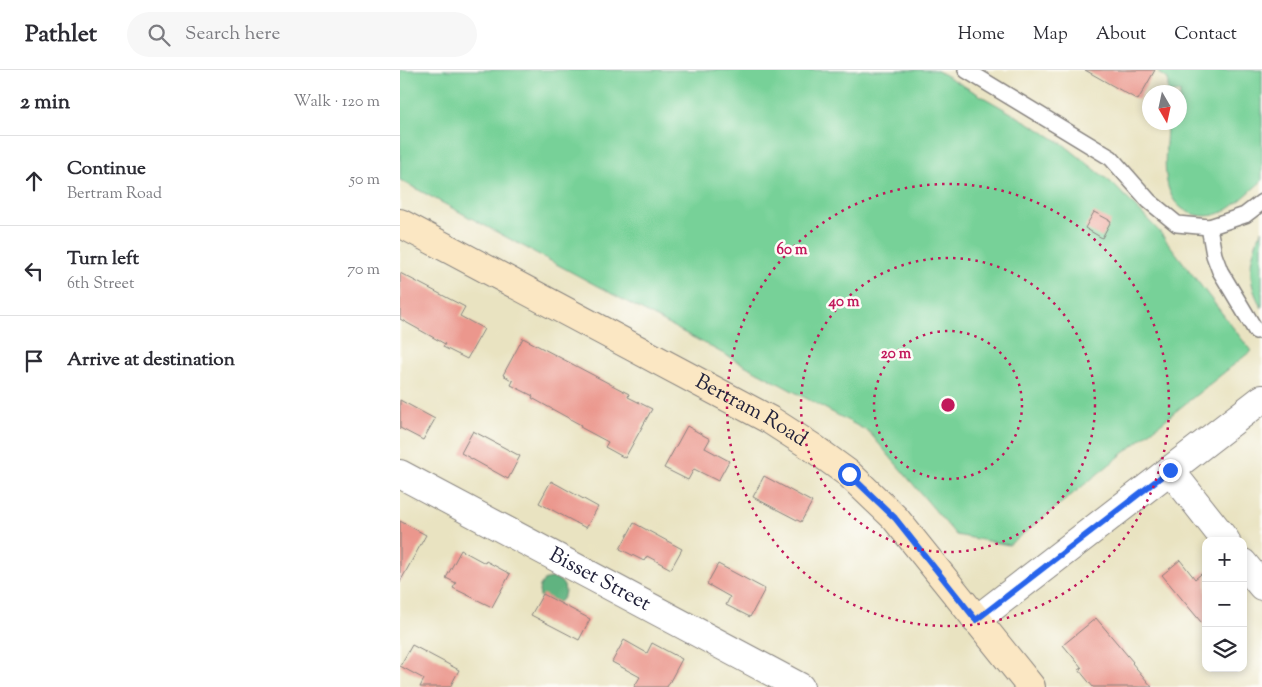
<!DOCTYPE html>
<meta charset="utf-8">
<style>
body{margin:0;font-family:"Sorts Mill Goudy",serif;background:#f7f7f7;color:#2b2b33}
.controls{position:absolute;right:15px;bottom:15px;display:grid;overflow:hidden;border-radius:10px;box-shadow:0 2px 8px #0003}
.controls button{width:45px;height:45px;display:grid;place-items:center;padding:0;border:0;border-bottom:1px solid #e1e1e2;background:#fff;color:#2b2b33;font:25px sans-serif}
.compass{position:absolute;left:742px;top:15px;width:45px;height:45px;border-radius:50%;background:#fff;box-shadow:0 2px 8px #0003;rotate:171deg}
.stop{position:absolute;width:15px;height:15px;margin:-11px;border:4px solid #2563eb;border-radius:50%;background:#fff}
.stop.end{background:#2563eb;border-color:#fff;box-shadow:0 1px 5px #0008}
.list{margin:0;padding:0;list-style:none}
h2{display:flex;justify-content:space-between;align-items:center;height:65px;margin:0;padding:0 20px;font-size:21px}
h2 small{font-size:16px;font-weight:400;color:#7c7c81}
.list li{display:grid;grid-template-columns:32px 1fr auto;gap:15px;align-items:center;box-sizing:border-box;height:90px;padding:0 20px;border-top:1px solid #e1e1e2}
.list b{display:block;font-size:19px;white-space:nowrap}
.list p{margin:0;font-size:16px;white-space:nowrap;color:#7c7c81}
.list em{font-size:16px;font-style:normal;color:#7c7c81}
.icon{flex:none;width:28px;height:28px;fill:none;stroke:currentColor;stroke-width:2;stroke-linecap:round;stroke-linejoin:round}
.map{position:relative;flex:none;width:862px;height:617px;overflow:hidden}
header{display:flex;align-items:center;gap:30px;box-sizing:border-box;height:70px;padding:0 25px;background:#fff;border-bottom:1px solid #e1e1e2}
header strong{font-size:24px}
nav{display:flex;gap:28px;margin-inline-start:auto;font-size:18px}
.search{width:350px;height:45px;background:#f7f7f7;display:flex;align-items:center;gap:12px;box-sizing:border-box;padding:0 18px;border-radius:28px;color:#7c7c81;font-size:19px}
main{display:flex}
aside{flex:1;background:#fff}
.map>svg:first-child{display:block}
.green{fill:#77d198;stroke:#4c7a6a}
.forest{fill:#61b380;stroke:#426a5e}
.building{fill:#eb978d}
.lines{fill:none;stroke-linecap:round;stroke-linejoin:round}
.lane-casing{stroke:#86827e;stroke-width:18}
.street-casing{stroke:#86827e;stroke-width:30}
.secondary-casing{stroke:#86827e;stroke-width:30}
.lane{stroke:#fff;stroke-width:15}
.street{stroke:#fff;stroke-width:28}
.secondary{stroke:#fbe7c3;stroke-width:28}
.route{stroke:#2563eb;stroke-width:6}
.ring{fill:none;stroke:#c2185b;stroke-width:2.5;stroke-dasharray:2.5 5}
.labels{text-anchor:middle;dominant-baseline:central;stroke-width:5;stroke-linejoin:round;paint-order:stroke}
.street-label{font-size:21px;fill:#22223b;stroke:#fdfcf7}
.centre{fill:#c2185b;stroke:#fdfcf7;stroke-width:2.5}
.ring-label{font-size:15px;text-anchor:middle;font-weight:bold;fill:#c2185b;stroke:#fdfcf7;stroke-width:5;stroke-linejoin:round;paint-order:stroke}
</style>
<header>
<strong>Pathlet</strong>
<div class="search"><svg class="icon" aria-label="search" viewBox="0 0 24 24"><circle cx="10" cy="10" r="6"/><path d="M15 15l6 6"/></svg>Search here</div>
<nav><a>Home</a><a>Map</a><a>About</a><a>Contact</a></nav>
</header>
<main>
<aside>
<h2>2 min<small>Walk · 120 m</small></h2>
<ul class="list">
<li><svg class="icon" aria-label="ahead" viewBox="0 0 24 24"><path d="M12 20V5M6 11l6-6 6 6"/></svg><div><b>Continue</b><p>Bertram Road</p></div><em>50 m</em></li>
<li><svg class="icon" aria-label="left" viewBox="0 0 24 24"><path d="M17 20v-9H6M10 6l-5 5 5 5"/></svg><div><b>Turn left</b><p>6th Street</p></div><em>70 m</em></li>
<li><svg class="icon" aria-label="arrive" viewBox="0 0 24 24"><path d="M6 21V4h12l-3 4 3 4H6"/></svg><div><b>Arrive at destination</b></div></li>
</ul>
</aside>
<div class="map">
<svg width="862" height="617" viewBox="0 0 862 617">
<rect width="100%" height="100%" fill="#fdfcf7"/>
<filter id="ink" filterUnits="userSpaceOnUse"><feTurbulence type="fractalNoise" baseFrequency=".02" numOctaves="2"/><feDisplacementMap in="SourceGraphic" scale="10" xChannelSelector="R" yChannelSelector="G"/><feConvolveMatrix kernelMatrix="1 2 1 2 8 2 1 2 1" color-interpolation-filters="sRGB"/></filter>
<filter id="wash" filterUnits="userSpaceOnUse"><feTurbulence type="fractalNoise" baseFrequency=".0096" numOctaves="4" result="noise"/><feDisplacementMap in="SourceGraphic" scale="20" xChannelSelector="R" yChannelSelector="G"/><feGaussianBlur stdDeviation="1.12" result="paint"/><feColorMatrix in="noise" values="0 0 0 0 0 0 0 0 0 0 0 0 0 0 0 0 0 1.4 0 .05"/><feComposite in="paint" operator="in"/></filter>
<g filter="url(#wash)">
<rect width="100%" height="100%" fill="#e9e3c1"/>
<!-- green -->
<g class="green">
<polygon points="0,0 536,0 632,55 663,74 713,114 759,161 851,281 609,475 556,465 469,362 0,110"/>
<path d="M760 0H862V111C850 121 837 135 823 142 812 147 800 147 790 143 756 129 767 81 767 53L780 52V22H768V9L758 3Z"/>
<path d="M862 161V160V238C846 212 848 187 862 161Z"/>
</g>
<!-- forest -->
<circle class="forest" cx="152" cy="521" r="13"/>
<g id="blocks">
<!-- building -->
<g class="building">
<polygon points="685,0 755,0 738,30"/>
<polygon points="694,142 711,151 702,168 685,158"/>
<polygon points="0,203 65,237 60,246 84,259 67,289 43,277 45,274 0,249"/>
<polygon points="123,268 229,324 228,327 252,339 225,388 205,377 208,372 180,357 181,355 132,328 133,326 111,315 113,311 103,305"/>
<polygon points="0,330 35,349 23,370 0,358"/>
<polygon points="287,356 310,369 305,378 329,391 318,411 294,399 288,410 264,398"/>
<polygon points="73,361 120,386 108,409 61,383"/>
<polygon points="364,406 412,432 401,452 353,427"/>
<polygon points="151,411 198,437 186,458 139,433"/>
<polygon points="0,451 26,465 0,512"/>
<polygon points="234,453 282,479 271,499 247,486 244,491 220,479"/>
<polygon points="61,480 85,493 86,491 110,504 92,537 53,518 56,513 46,508"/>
<polygon points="780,490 795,509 806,500 806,558 762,505"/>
<polygon points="318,494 365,519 350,547 326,535 330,527 307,514"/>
<polygon points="143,524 190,549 179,570 131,545"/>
<polygon points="696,548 733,592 732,593 752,617 693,617 679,600 682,598 663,575"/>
<polygon points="224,570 247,583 252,573 282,589 267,617 234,617 240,607 212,592"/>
<polygon points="12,575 59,600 50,617 20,617 24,609 0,596"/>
</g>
</g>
</g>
<g filter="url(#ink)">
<use href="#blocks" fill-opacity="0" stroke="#86827e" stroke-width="1"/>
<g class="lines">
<defs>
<g id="lane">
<polyline points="566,0 711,88 749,131 777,154 809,157 845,145 862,132"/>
<polyline points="809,157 814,185 820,201 856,261"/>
</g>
<g id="street">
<polyline points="770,400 826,471"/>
<path id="s1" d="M0 404 400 617"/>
<polyline points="843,493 862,516"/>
<polyline points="576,550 862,329"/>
</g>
<g id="secondary">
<path id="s2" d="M0 153 370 350 412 377 449 404 495 448 631 617"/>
</g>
</defs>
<!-- lane casing -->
<use href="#lane" class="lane-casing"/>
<!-- street casing -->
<use href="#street" class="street-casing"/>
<!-- secondary casing -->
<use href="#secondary" class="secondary-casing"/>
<!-- lane -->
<use href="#lane" class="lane"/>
<!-- street -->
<use href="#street" class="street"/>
<!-- secondary -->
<use href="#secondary" class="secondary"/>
</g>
</g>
<g class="lines" filter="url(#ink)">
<!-- route -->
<polyline class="route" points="449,404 495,448 576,550 770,400"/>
</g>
<!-- distance rings -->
<g class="ring">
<circle cx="548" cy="335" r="74"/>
<circle cx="548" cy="335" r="147"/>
<circle cx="548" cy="335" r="221"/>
</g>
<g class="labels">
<!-- street labels -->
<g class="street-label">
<text stroke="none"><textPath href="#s2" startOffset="398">Bertram Road</textPath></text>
<text stroke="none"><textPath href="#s1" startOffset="226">Bisset Street</textPath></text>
</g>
</g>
<circle cx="548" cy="335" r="8" class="centre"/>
<g class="ring-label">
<text x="392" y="184">60 m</text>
<text x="444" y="236">40 m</text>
<text x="496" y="288">20 m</text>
</g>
</svg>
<div class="controls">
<button>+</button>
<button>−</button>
<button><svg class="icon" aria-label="layers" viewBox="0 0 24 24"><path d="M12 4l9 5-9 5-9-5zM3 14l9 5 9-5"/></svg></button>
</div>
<svg class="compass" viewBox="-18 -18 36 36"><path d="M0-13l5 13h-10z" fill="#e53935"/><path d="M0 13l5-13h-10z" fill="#7c7c81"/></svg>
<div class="stop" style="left:449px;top:404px"></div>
<div class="stop end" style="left:770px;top:400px"></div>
</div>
</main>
